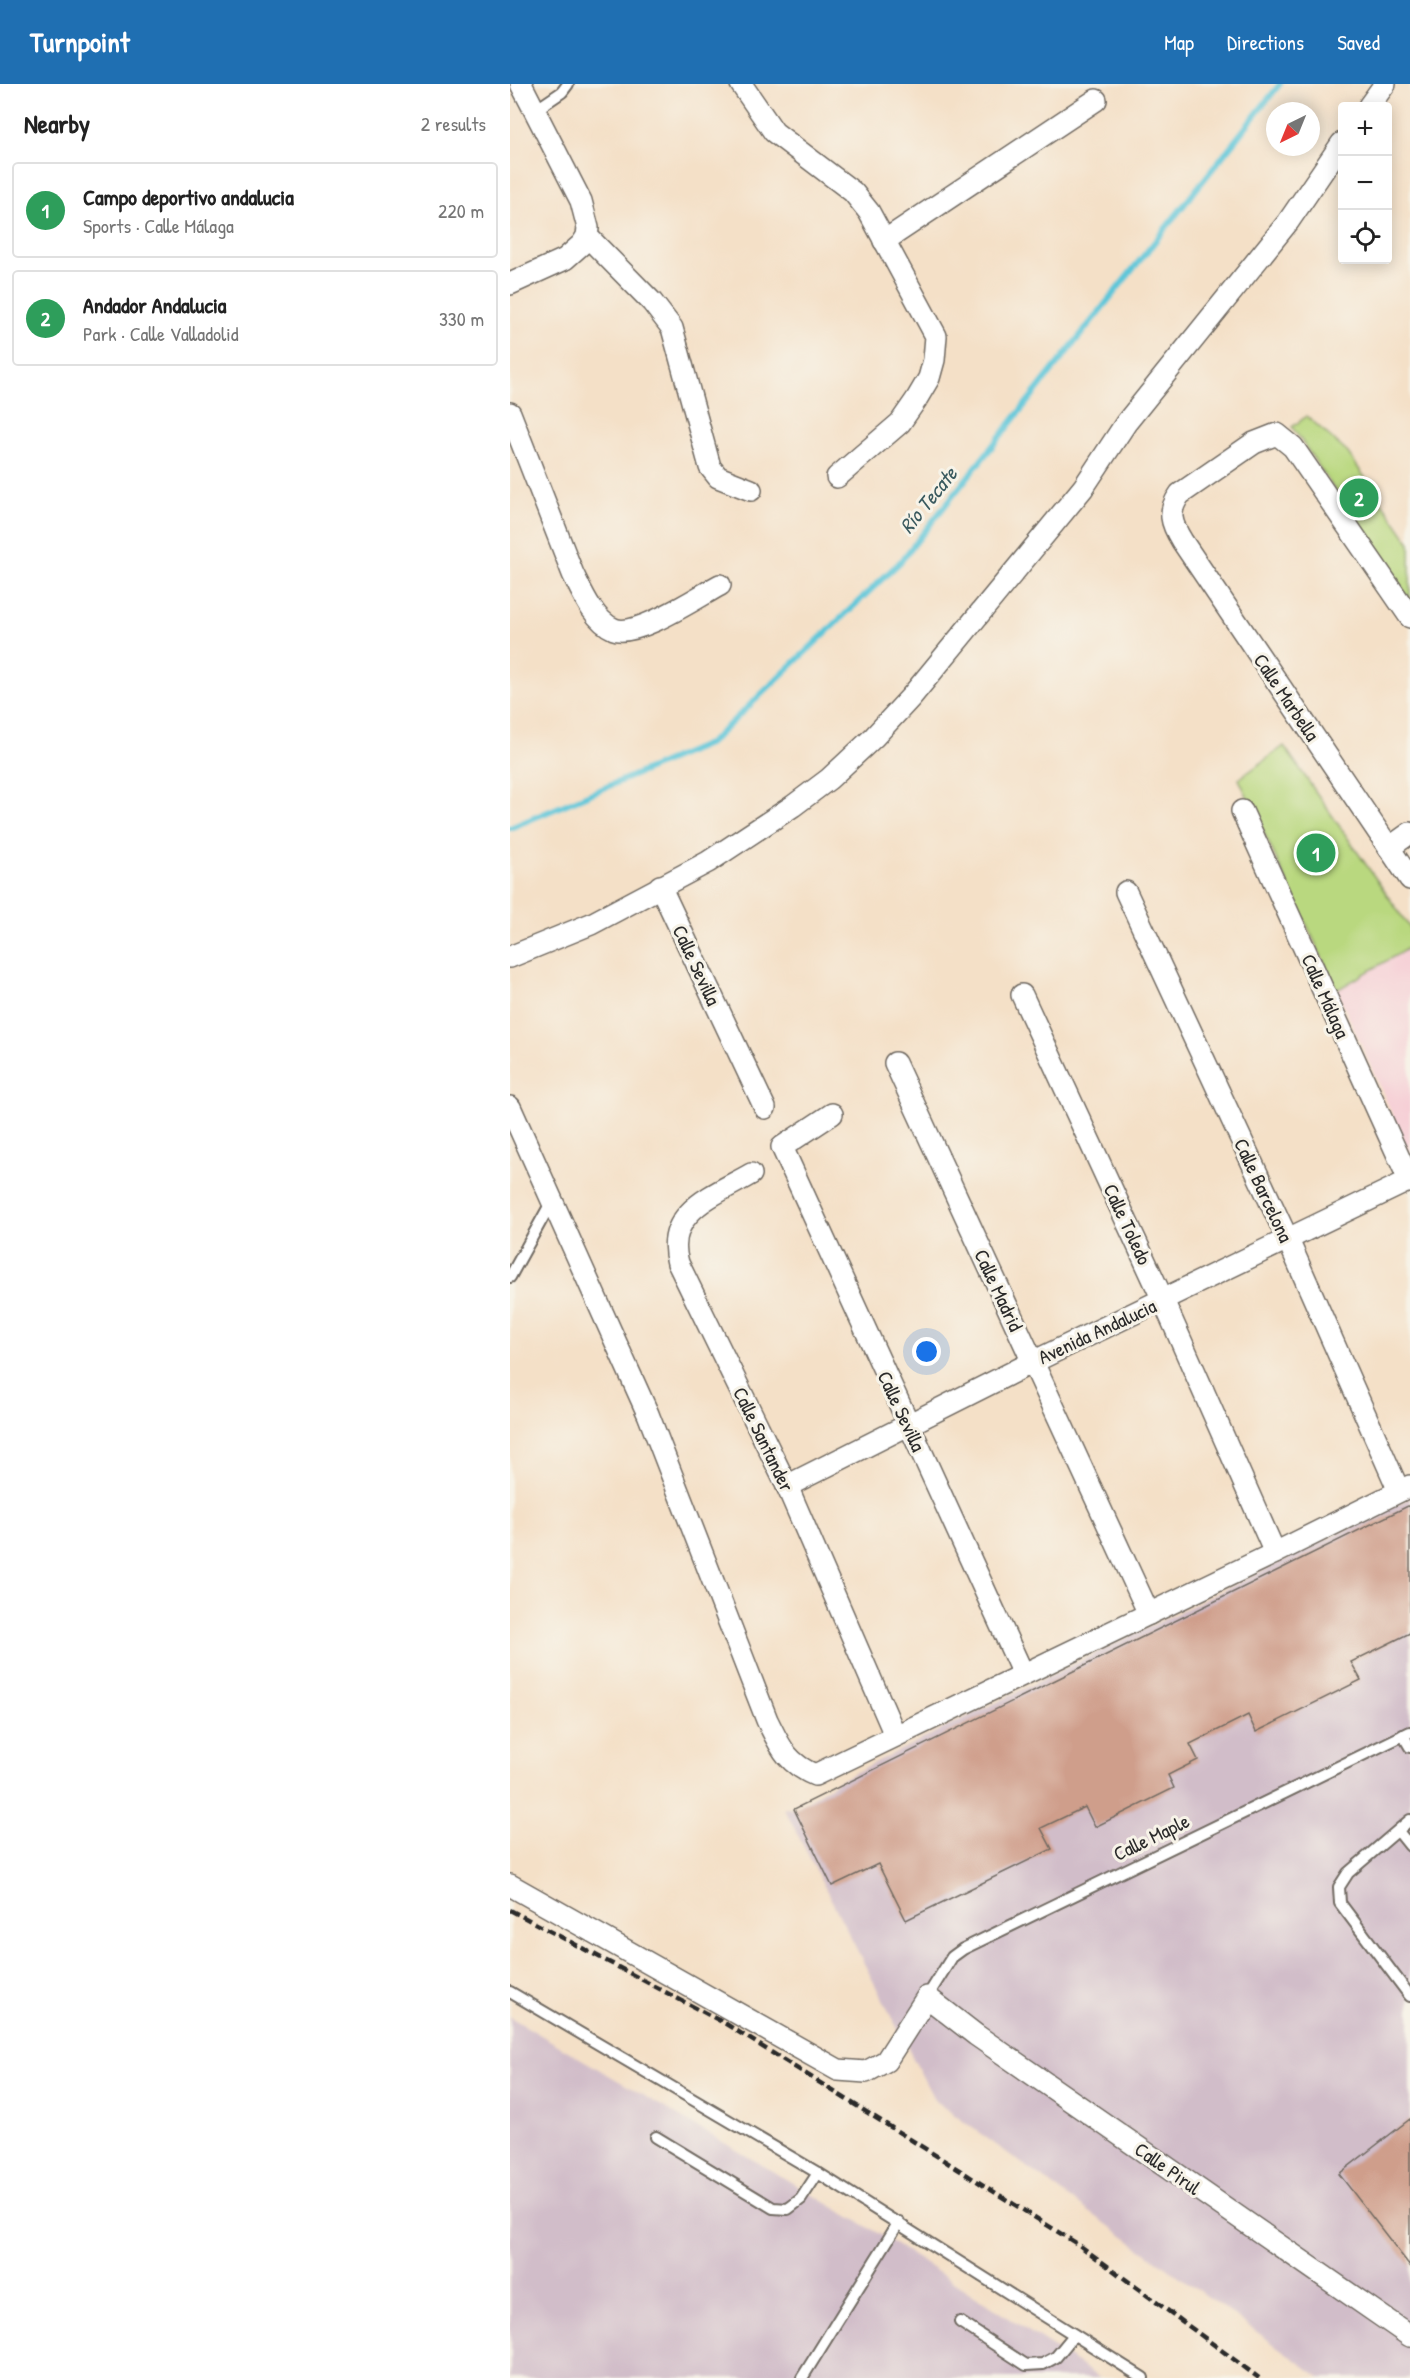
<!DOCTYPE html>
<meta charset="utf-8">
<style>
body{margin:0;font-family:"Patrick Hand",sans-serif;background:#f6f6f6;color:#222}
.controls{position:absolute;right:18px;top:18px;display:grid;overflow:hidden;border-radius:6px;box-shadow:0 3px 15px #0003}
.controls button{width:54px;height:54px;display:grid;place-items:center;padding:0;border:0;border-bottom:2px solid #e0e0e0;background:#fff;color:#222;font:30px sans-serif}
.compass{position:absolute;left:756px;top:18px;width:54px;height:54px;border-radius:50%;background:#fff;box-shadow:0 3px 15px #0003;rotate:223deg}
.you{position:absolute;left:417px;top:1268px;width:21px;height:21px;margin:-15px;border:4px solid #fff;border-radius:50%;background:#1a73e8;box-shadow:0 0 0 9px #1a73e833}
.badge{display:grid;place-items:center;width:39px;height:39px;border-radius:50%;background:#1f6fb2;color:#fff;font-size:20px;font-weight:700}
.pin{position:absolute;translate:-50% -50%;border:3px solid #fff;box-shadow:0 2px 6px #0006}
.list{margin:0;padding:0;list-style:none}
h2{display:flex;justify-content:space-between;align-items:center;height:78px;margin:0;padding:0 24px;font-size:26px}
h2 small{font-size:20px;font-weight:400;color:#767676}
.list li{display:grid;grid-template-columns:39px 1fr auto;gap:18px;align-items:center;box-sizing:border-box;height:96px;margin:0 12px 12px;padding:0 12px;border:2px solid #e0e0e0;border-radius:6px}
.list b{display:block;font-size:22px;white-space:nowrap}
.list p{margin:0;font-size:20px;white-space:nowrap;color:#767676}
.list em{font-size:20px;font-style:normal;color:#767676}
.icon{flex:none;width:33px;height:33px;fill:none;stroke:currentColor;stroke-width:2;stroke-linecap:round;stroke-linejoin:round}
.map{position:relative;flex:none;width:900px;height:2294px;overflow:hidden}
header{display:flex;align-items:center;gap:36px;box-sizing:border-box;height:84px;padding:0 30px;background:#1f6fb2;color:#fff}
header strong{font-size:28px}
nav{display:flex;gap:33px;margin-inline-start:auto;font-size:21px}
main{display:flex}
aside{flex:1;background:#fff}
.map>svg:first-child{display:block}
.built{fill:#f6cfd6}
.industrial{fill:#d1bdc9}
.green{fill:#b9d87f;stroke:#728255;stroke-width:1.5}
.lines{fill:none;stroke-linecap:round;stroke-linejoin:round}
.stream{stroke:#5dc6d9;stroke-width:6}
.building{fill:#cf9e8b}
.service-casing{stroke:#716a62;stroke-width:14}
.minor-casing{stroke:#716a62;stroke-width:24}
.service{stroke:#fff;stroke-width:10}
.minor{stroke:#fff;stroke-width:21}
.rail{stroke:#2b2b2b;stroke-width:4.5;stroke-dasharray:9 4.5;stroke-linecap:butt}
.labels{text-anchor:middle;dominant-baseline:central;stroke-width:6;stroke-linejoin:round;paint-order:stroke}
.street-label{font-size:20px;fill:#2b2b2b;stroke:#f7f3e8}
.water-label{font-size:21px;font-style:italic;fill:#3a5a5f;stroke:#f7f3e8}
</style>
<header>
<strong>Turnpoint</strong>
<nav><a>Map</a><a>Directions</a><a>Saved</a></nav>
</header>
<main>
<aside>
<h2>Nearby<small>2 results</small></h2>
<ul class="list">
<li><span class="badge" style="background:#2e9e5b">1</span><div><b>Campo deportivo andalucia</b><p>Sports · Calle Málaga</p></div><em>220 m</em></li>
<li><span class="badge" style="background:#2e9e5b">2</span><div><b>Andador Andalucia</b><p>Park · Calle Valladolid</p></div><em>330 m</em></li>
</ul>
</aside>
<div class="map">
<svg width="900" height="2294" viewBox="0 0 900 2294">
<rect width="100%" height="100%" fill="#f7f3e8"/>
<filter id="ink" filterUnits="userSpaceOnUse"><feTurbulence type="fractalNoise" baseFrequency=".0167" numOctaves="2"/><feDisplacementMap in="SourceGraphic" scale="12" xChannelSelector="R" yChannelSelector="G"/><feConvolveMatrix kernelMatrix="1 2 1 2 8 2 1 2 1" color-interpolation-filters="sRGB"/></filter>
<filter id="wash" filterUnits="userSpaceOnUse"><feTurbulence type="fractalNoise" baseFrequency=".008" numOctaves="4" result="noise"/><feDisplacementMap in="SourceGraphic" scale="24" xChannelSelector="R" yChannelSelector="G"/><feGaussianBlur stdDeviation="1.35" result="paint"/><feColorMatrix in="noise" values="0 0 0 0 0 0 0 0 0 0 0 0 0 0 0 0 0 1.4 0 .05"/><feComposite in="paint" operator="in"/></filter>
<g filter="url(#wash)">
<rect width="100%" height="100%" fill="#f4e0c7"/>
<!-- built -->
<polygon class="built" points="900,863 900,1068 899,1068 827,906"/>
<!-- industrial -->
<g class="industrial">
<polygon points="900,1414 900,2294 811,2294 425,2017 274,1724 284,1725 330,1696"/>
<polygon points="0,1933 371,2151 590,2294 0,2294"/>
</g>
<!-- green -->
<g class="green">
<polygon points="797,332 838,369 900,459 900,517 782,343"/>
<polygon points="774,662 900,844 900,863 827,906 729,695"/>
</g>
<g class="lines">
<!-- stream -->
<polyline class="stream" points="0,744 200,659 391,477 770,0"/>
</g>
<g id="blocks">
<!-- building -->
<g class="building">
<polygon points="900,1421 900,1549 841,1578 851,1596 746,1648 738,1631 680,1660 688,1676 658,1691 664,1704 585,1743 575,1723 531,1744 542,1765 396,1836 368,1780 322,1802 284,1725"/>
<polygon points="900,2035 900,2182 829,2090"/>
</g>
</g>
</g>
<g filter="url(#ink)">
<use href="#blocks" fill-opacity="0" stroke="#716a62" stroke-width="1.5"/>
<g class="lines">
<defs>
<g id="service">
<polyline points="24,27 52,8 58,0"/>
<polyline points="0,1193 42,1117"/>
<polyline points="893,1651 900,1663"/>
<polyline points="900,1736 838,1789 829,1803 830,1819 900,1912"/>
<polyline points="888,1747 900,1762"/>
<polyline points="0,1908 308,2089 633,2294"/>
<polyline points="417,1913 442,1873 453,1865 900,1648"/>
<polyline points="146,2053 263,2124 278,2125 291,2115 308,2089"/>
<polyline points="450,2238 516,2281 533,2280 546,2273 564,2251"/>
<polyline points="292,2294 389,2138"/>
</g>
<g id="minor">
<polyline points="231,0 264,48 343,108 359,128 426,252 424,276 419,294 406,316 390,339 327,393"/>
<polyline points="859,22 875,0"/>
<polyline points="77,152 142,218 162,244 200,383 208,393 241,406"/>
<polyline points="374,157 586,16"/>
<polyline points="0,200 55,175 72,160 77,152 78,144 71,117 11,0"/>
<path d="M0 329 63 490C72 508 84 537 104 545 127 554 189 512 210 501"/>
<path d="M900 533 783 363 767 350 744 359 670 410C657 428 661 439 672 457L900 795"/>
<polyline points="732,727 900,1098"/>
<polyline points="879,764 900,749"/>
<polyline points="150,802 255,1024"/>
<polyline points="616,808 778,1156 889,1407"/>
<polyline points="0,873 81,840 198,778 283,722 319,695 364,653 401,613 573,404 616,339 778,138 832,59"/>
<polyline points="512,911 653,1216 765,1469"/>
<polyline points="385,979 639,1530"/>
<path d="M0 1023 138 1330 257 1636C270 1662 276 1679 305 1691L765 1469 900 1402"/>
<polyline points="322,1030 272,1063 513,1590"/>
<path d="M241 1090C205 1111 153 1128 168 1179L277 1402 385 1651"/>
<polyline points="277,1402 523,1278 900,1096"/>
<polyline points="0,1801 328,1986 356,1988 376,1977 417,1913 466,1951 900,2252"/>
</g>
</defs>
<!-- service casing -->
<use href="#service" class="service-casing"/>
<!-- minor casing -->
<use href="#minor" class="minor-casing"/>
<!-- service -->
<use href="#service" class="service"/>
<!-- minor -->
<use href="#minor" class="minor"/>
<!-- rail -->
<polyline class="rail" points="0,1826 216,1940 569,2161 749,2294"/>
</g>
</g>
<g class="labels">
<!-- street labels -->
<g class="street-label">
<text transform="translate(777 613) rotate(56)">Calle Marbella</text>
<text transform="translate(187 881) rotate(65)">Calle Sevilla</text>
<text transform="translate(816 912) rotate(66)">Calle Málaga</text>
<text transform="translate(754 1106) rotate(65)">Calle Barcelona</text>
<text transform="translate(618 1140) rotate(65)">Calle Toledo</text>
<text transform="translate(489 1206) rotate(65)">Calle Madrid</text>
<text transform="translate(587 1247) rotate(-25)">Avenida Andalucia</text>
<text transform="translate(392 1327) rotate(65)">Calle Sevilla</text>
<text transform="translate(254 1355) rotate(64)">Calle Santander</text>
<text transform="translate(641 1753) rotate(-26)">Calle Maple</text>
<text transform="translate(658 2084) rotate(35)">Calle Pirul</text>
</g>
<!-- water labels -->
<g class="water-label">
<text transform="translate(418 416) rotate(-51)">Río Tecate</text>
</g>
</g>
</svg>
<div class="controls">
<button>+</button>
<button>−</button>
<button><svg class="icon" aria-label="locate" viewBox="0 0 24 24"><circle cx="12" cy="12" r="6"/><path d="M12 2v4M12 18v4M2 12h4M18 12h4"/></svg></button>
</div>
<svg class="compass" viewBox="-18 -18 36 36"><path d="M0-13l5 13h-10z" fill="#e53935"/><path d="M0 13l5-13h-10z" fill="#767676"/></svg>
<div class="you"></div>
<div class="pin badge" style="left:806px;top:769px;background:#2e9e5b">1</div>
<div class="pin badge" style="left:849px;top:414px;background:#2e9e5b">2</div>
</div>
</main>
